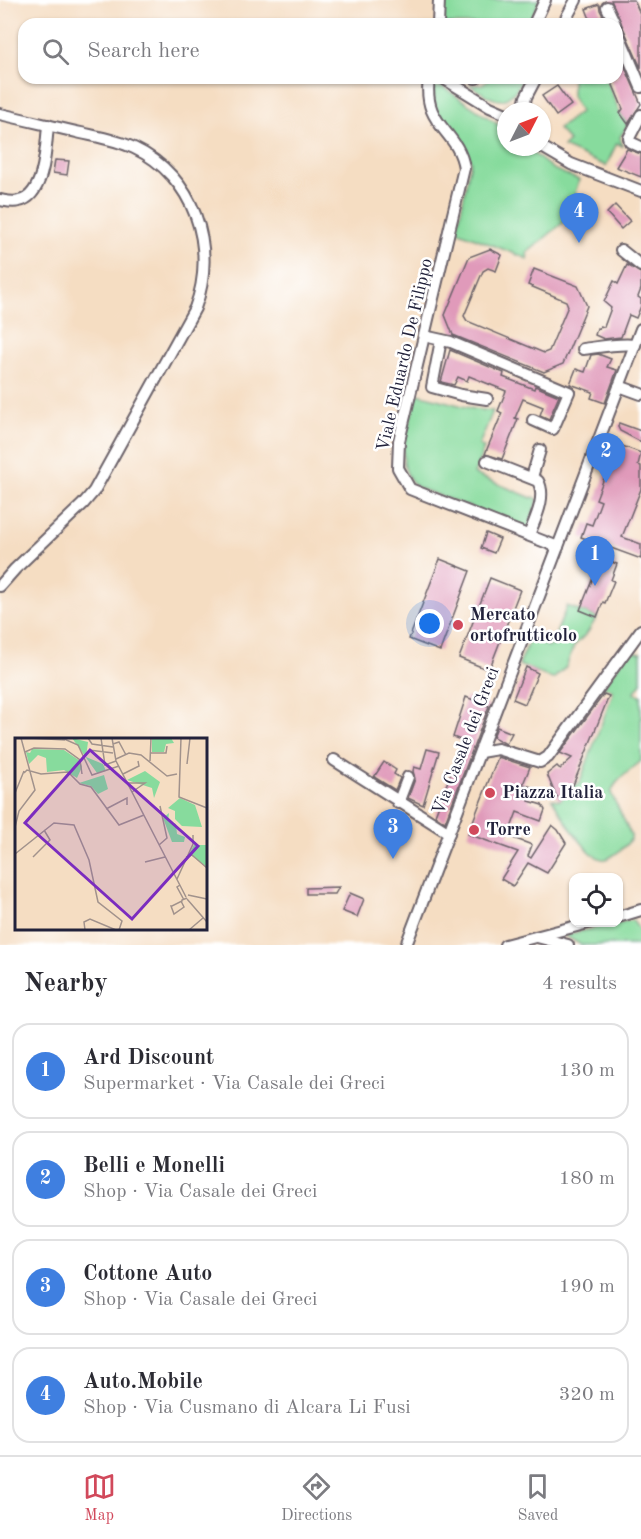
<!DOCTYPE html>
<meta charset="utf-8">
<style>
body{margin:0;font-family:"Old Standard TT",serif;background:#f7f7f7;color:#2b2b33}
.controls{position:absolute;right:18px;bottom:18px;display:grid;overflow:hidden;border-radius:12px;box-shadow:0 2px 4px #0004}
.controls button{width:54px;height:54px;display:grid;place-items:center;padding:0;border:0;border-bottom:2px solid #e1e1e2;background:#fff;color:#2b2b33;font:30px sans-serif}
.compass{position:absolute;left:497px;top:102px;width:54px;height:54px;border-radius:50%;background:#fff;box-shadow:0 2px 4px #0004;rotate:48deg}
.you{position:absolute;left:430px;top:624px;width:21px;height:21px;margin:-15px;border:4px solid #fff;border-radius:50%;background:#1a73e8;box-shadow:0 0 0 9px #1a73e833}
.badge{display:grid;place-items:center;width:39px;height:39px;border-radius:50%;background:#d1495b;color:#fff;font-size:20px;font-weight:700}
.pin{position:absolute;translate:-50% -50px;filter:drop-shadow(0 2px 3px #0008)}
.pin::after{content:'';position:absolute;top:32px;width:21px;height:18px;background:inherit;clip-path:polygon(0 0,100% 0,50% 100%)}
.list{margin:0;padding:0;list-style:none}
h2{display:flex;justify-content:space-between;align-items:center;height:78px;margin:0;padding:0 24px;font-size:26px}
h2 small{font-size:20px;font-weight:400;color:#7c7c81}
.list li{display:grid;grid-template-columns:39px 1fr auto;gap:18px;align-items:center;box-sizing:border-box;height:96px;margin:0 12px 12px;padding:0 12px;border:2px solid #e1e1e2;border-radius:18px}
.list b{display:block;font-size:22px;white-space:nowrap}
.list p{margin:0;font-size:20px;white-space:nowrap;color:#7c7c81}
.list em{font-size:20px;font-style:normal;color:#7c7c81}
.icon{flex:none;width:33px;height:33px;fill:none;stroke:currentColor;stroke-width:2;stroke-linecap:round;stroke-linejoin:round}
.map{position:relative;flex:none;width:641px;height:945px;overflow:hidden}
.search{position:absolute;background:#fff;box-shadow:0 2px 4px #0004;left:18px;right:18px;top:18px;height:66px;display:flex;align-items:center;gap:15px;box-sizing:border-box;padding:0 21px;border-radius:18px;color:#7c7c81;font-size:22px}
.sheet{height:510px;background:#fff}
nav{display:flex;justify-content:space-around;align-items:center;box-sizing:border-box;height:84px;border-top:2px solid #e1e1e2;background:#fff;font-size:16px;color:#7c7c81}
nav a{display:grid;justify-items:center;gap:3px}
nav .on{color:#d1495b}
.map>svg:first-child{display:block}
.green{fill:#87db9d;stroke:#547e6c;stroke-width:1.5}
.building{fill:#e09aba}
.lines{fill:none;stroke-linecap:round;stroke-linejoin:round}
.minor-casing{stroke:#6c636a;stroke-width:14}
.minor{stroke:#fff;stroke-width:10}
.poi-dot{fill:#d1495b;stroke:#fff;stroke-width:2}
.labels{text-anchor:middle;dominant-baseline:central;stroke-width:5;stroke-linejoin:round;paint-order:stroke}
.street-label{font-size:18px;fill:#22223b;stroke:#fff}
.poi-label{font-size:18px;font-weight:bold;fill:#22223b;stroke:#fff;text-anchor:start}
.inset-road{fill:none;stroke:#a1928c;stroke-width:1.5}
.view{fill:#7b2cbf;fill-opacity:0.15;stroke:#7b2cbf;stroke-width:3}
.inset-edge{fill:none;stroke:#22223b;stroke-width:3}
</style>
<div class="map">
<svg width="641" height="945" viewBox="0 0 641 945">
<rect width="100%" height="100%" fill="#fff"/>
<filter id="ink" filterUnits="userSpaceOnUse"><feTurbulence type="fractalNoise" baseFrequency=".0167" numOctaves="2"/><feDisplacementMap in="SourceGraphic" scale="12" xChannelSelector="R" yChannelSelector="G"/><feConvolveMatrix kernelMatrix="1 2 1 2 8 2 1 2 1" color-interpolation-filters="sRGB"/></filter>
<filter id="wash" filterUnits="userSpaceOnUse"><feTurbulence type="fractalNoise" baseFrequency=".008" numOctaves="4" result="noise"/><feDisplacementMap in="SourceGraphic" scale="24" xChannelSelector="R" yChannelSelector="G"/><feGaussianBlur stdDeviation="1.35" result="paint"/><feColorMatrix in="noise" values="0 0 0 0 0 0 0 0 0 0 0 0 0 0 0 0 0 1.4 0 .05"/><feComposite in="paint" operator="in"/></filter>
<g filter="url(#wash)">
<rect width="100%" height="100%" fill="#f5ddc2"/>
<!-- green -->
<g class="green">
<polygon points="444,0 540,0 528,24 444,24"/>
<path d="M491 78H523C507 110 495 102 470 85H481Z"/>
<polygon points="572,78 606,78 620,113 628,125 620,137 622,146 617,143 606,166 563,147 569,141 558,129 580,112 572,96"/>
<polygon points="433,87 443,87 506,130 506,147 525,147 553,169 579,180 575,193 585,204 527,253 528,259 457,231 471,161 463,143 444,123 435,107"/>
<path d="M418 394 474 409 493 411 479 445 484 448 474 474 532 498 533 497 538 499 528 529 419 488C389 467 410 422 418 394Z"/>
<polygon points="567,606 597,617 588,632 574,646 566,667 553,679 519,665 530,638 549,647 550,645 554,646 557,637 555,636"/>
<path d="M630 650 641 653V683L634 693 641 695V761C631 770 614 781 611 793L631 835V839C626 846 614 857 605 859 589 862 560 812 552 799L560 800 573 785 579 784 613 693 611 689 603 687Z"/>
<polygon points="632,920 641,932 641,945 581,945 564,935"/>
</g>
<g id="blocks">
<!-- building -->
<g class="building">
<polygon points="611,0 634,0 641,16 641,68"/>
<polygon points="599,4 600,10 607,24 592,24 586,9"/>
<polygon points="617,49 641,104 628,124 620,113 623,109 610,78 617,78"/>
<polygon points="557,86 571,105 556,116 542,96"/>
<polygon points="627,149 641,154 641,177 616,167"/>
<polygon points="55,160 69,161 67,175 53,173"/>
<polygon points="615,205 630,221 621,229 607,213"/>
<polygon points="490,249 502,255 496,271 488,268 483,271 464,316 467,321 544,353 549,351 568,306 566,301 528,285 534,269 578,286 587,306 563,364 544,372 453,335 445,315 469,257"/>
<polygon points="627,265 641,273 641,289 638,297 641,299 641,306 636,318 629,315 621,337 604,339 595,335 597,328 599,329 600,326 604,327 611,308 604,302 614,281 618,284"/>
<polygon points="450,350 504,373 503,377 534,389 535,386 559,396 549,419 540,415 543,407 523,399 515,418 518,419 502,459 485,454 502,413 498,411 506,391 469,376 467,381 458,377 454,385 441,382"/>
<polygon points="598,354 611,359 607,367 617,370 605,403 591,398 593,392 570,384 576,369 585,372 591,355"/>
<polygon points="619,423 641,431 641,442 620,431 618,427"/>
<polygon points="617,444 641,453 638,465 641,466 641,489 622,537 641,544 641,559 581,537 586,523 592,525 601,501 596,499"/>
<polygon points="486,533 500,539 494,553 481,548"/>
<polygon points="601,558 617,564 611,580 614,581 605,603 603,602 597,617 580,610"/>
<polygon points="440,559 470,571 440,651 409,639"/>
<polygon points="490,578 520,590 489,670 459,658"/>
<polygon points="526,667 538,673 525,704 513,699"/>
<polygon points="604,694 609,696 573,785 560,800 555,794 547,774 557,766 560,769 572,758 560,753"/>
<polygon points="466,697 489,706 445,822 435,815 463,741 453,737"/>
<polygon points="497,727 512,733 506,744 493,737"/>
<polygon points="427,749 439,752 423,805 408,798 415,779 413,771 414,767 421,769"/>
<polygon points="498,757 530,767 523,784 534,788 529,801 542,805 545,810 541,821 517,812 508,836 532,845 528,856 531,858 552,825 558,830 566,843 547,873 528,863 513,886 501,879 518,852 468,834"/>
<polygon points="384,762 396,770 394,774 400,778 395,790 374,777"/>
<polygon points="339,887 335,894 306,894 306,888"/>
<polygon points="350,893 364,899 357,917 342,911"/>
</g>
</g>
</g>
<g filter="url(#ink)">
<use href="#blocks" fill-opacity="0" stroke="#6c636a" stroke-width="1.5"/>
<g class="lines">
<defs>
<g id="minor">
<polyline points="607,7 615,24"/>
<polyline points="438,24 439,0"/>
<polyline points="534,24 545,0"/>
<polyline points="563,24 576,0"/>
<polyline points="617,30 641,87"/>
<path d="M429 78C422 127 458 129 464 168L399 441 398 468 410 489 558 547"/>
<polyline points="443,78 490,107 506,114"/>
<polyline points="475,78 476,78"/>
<polyline points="523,111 526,97 536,78"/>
<path d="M0 114C27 120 54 127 81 133 99 137 117 140 134 148 194 176 218 247 195 308L94 491 83 504 15 569 0 586"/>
<polyline points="641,115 629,138 630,142 641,147"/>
<polyline points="542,147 571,164 641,191"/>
<path d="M0 200C6 201 13 203 19 201 45 196 46 146 48 125"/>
<polyline points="621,250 641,266"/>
<polyline points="424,336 451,342 569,392 553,429 533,420"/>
<polyline points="441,340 432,387 461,395 487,399"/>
<path d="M583 349C599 347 619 343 635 345"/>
<polyline points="619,386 641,394"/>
<path d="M487 461 538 481C547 497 535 519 529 535"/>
<polyline points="532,477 540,450"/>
<polyline points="480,752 498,749 540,762 548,757 641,630"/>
<polyline points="334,760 449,833"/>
<polyline points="398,803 408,777"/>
<polyline points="618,917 641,910"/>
<polyline points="537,937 568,945"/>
<polyline points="406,945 641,329"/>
<polyline points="505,945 592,922"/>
</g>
</defs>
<!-- minor casing -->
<use href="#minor" class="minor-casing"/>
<!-- minor -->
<use href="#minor" class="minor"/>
</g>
</g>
<!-- markers -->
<g class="poi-dot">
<circle cx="458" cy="625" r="6"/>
<circle cx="490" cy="793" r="6"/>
<circle cx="474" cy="830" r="6"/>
</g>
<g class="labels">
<!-- street labels -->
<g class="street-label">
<text transform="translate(405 355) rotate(-77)">Viale Eduardo De Filippo</text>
<text transform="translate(466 741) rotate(-69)">Via Casale dei Greci</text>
</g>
<!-- poi labels -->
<g class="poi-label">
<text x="470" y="615">Mercato<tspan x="470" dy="21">ortofrutticolo</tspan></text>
<text x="502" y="793">Piazza Italia</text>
<text x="486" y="830">Torre</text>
</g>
</g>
<!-- overview -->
<g transform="translate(15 738)">
<rect width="192" height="192" fill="#f5ddc2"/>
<path d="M57 0 73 4 71 19 88 26 91 33 82 35ZM137 0H156L159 5 151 6 149 14H137ZM17 11 49 12 65 23 67 29 62 40 49 32 32 34 31 20 23 17 14 26 11 14 15 15ZM130 33 145 44 139 60 137 50 112 42ZM89 37 93 51 83 56 76 48 64 45ZM165 60 180 67 187 89 167 88 160 81V73L153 70ZM154 75 153 83 161 86 162 96 170 99 169 104H157L148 80ZM179 107H192V129L174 116Z" fill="#87db9d"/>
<path class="inset-road" d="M14 0 50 2M47 0 63 7 77 37 104 28M73 0 77 6 98 9M86 0 90 27 101 23M97 0 101 23 171 159M166 0 164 59 192 70M98 6 104 4 111 17M74 12 98 15M10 14 19 10 50 11 65 22 67 36M136 15H151L152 8M101 21 114 15 126 17 152 38 162 36M135 23 136 0M172 26 175 0M9 35 12 32 26 36 53 34 65 46 76 49 104 87 129 77M108 36 124 28 123 23M112 45H130L117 54M0 55 9 33M91 71 112 60V67M0 89 4 73 20 52 6 0M144 107 152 100 145 68M0 116 39 85 59 87 74 122 83 164 107 183 104 192M18 119 35 102 29 92M171 119 177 117 192 130M130 124 150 119M162 141 178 106V97M165 147 162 149 169 162M173 157 192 161M172 161 192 184M166 163 169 169 159 176 156 168H157L167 163V162L172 160M70 192 69 184 75 181 101 192M174 192 188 180"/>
<path class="view" d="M75 12 183 108 117 181 10 85Z"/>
<rect width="192" height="192" class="inset-edge"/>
</g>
</svg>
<div class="controls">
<button><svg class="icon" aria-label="locate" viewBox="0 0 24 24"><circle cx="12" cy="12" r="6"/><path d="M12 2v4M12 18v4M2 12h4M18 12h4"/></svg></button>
</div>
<svg class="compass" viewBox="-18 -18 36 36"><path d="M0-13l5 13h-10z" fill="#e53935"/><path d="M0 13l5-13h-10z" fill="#7c7c81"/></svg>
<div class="you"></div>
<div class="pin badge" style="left:595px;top:586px;background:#3f7fe0">1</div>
<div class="pin badge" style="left:606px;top:483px;background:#3f7fe0">2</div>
<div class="pin badge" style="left:393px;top:859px;background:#3f7fe0">3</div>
<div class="pin badge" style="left:579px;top:243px;background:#3f7fe0">4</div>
<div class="search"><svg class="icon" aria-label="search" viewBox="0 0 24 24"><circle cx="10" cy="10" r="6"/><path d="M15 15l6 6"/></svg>Search here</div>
</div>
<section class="sheet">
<h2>Nearby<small>4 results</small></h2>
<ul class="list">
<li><span class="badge" style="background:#3f7fe0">1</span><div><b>Ard Discount</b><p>Supermarket · Via Casale dei Greci</p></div><em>130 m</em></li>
<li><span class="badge" style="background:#3f7fe0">2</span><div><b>Belli e Monelli</b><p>Shop · Via Casale dei Greci</p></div><em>180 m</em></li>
<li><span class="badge" style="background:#3f7fe0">3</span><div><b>Cottone Auto</b><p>Shop · Via Casale dei Greci</p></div><em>190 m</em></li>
<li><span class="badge" style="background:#3f7fe0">4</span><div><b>Auto.Mobile</b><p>Shop · Via Cusmano di Alcara Li Fusi</p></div><em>320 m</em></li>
</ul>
</section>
<nav>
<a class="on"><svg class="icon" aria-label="map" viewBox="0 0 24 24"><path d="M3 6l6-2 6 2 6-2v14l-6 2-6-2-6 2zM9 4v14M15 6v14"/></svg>Map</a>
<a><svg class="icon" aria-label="directions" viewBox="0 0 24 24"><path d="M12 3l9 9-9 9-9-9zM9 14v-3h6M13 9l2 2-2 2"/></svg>Directions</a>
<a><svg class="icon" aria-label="saved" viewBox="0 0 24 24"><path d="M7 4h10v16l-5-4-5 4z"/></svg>Saved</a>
</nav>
